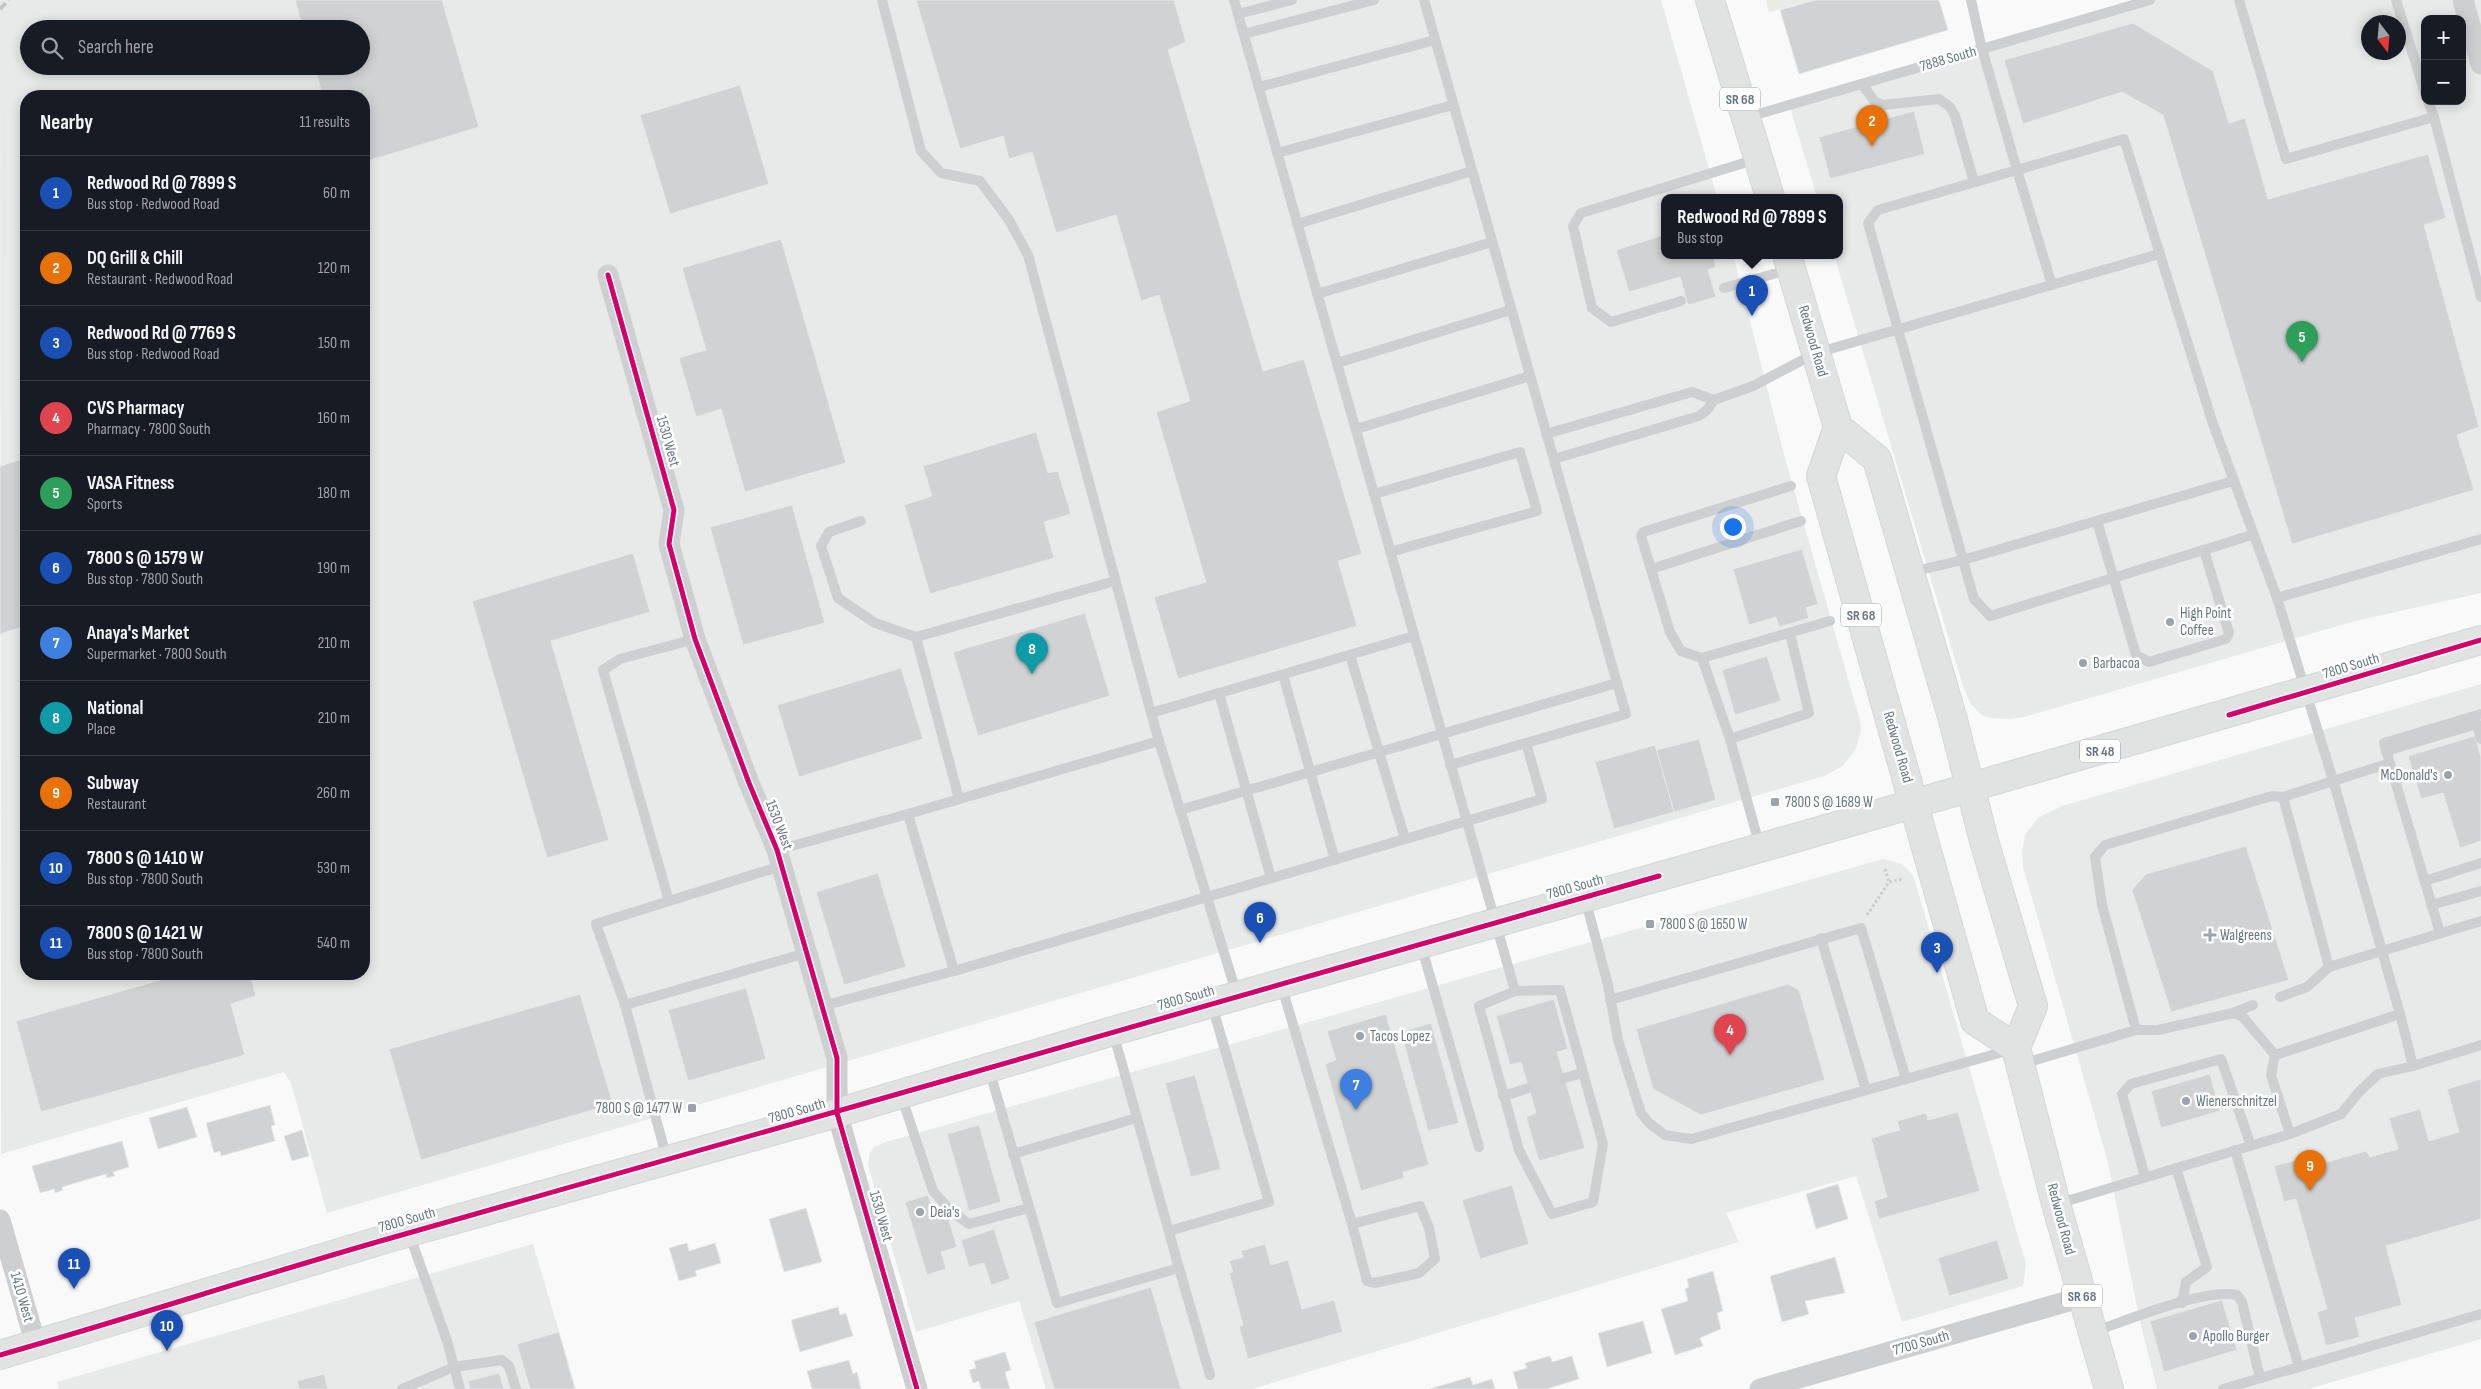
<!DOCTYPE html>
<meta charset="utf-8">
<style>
body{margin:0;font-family:"Sofia Sans Condensed",sans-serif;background:#242831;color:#f1f3f6}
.controls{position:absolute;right:15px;top:15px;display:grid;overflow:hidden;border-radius:10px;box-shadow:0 2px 12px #0003}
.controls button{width:45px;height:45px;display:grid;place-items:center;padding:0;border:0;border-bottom:1px solid #363941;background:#171b24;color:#f1f3f6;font:25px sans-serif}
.compass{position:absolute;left:2361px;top:15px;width:45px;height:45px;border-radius:50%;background:#171b24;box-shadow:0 2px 12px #0003;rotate:164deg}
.you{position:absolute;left:1732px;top:526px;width:18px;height:18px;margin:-12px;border:4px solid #fff;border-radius:50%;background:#1a73e8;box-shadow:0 0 0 8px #1a73e833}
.badge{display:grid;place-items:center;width:32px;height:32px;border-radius:50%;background:#99a4ac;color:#fff;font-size:16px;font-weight:700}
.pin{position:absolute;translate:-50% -41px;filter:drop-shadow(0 1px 2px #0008)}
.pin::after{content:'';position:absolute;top:26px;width:18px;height:15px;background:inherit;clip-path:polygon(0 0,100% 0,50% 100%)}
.popup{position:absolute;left:1661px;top:194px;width:182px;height:65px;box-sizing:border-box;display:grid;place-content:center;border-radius:10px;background:#171b24;filter:drop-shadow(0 1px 4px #0005);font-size:16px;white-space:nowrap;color:#9ea1a6}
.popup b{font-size:19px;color:#f1f3f6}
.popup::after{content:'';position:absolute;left:50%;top:100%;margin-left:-10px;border:10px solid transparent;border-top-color:#171b24}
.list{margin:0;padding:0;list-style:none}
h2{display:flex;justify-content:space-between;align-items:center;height:65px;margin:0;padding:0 20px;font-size:21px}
h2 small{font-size:16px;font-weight:400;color:#9ea1a6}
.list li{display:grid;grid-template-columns:32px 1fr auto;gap:15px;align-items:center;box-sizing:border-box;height:75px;padding:0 20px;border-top:1px solid #363941}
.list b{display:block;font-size:19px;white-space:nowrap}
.list p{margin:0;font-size:16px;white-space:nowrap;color:#9ea1a6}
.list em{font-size:16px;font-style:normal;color:#9ea1a6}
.icon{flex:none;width:28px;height:28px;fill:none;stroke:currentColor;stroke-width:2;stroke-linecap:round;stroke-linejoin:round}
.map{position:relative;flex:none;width:2481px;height:1389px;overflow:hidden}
.search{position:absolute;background:#171b24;box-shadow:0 2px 12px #0003;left:20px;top:20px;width:350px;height:55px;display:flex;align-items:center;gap:12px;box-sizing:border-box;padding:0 18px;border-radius:28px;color:#9ea1a6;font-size:19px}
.panel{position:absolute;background:#171b24;box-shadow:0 2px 12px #0003;left:20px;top:90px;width:350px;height:890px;border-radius:20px}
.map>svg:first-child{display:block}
.built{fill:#e8e9e9;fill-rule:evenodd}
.green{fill:#e8ebe6}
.building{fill:#d0d2d3;stroke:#e8e8e8}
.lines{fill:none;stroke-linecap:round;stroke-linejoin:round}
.primary-casing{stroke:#d5d6d7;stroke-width:30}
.path{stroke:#cbcccd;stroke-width:3;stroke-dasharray:2.5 2.5;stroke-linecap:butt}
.lane{stroke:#cecfd0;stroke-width:10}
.street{stroke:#cecfd0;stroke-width:21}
.primary{stroke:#e1e2e2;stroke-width:28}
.rail{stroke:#c3c5c6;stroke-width:4;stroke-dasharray:8 4;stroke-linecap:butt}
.cycleway-casing{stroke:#fff;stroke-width:8}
.cycleway{stroke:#d6006c;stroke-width:5}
.poi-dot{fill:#99a4ac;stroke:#fff;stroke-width:2}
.labels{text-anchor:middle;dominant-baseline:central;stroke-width:5;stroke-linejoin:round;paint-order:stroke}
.shield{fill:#fff;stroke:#939fa8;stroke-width:1}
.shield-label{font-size:14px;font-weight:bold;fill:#657683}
.street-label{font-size:15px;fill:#657683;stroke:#fff}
.poi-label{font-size:15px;fill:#657683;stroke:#fff;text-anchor:start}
</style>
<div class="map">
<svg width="2481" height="1389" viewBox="0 0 2481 1389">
<rect width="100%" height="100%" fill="#f9f9f9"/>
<!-- built -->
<g class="built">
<path d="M0 0H1661L1717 197H1664V255H1733L1785 458 1860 721 1861 731 1856 748 1843 766 1824 776 327 1213 291 1083 284 1072 1 1154ZM29 29H361V66H29ZM26 96H364V974H26Z"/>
<path d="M2144 0H2481V593L2355 621 2024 717 2010 719 1990 718 1982 715 1970 703 1962 683 1834 255H1840V197H1817L1788 101ZM2425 19H2462V101H2425ZM2368 22H2398V52H2368Z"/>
<polygon points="2481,684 2481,1339 2308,1389 2157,1389 2141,1326 2107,1159 2023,867 2022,852 2025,835 2038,818 2062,806"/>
<polygon points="1883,859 1902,864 1912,874 1915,881 2026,1264 2023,1286 1902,1322 1856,1176 1726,1213 1739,1242 1252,1389 1046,1389 1019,1301 916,1332 868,1165 870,1153 874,1147 886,1142"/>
<polygon points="533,1244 576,1389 59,1389 57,1382"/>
</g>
<!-- green -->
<polygon class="green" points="1766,0 1815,0 1769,12"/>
<!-- building -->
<g class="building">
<polygon points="295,0 442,0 479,127 364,162 364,96 323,96 314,66 361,66 361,29 303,29"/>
<polygon points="916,0 1174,0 1186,42 1168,50 1263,371 1304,359 1362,554 1338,561 1357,626 1178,679 1154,597 1206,582 1156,412 1190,401 1159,295 1141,301 1116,215 1056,233 1032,152 1009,159 1003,136 960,149"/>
<polygon points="1815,0 1939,0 1948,30 1799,74 1780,10"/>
<polygon points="2133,23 2213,71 2229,123 2245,118 2268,199 2428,154 2446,218 2424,225 2479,427 2457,435 2474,490 2292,544 2163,115 2122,92 2023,124 2004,60"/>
<polygon points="740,85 769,184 670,214 640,115"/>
<polygon points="1914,111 1925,154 1830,179 1819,137"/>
<polygon points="1664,235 1664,255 1713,255 1716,267 1708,270 1716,297 1688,305 1680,277 1629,292 1616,250"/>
<polygon points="781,239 846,463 745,492 721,409 696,417 679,358 706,350 682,268"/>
<polygon points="1036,432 1048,473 1058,471 1071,514 1044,522 1054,558 930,594 904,505 932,496 923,466"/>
<polygon points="26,458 26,626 0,634 0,466"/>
<polygon points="792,505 825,623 743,645 710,527"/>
<polygon points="1802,549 1818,604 1806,608 1809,618 1779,627 1776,617 1749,625 1733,569"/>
<polygon points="633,553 650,612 551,641 609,840 547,858 472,601"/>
<polygon points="1085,613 1110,696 978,736 953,652"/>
<polygon points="1767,656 1781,701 1735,715 1722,670"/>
<polygon points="901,668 923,739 799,777 777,705"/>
<polygon points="2475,736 2481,757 2481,841 2460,848 2443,793 2421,799 2408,756"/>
<polygon points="1699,739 1716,800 1674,812 1656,750"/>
<polygon points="1655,745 1674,812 1614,829 1595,762"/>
<polygon points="2246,846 2289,980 2171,1012 2132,890 2146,874"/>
<polygon points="878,873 906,967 844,985 816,892"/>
<polygon points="163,974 250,974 256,996 231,1004 245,1055 41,1112 16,1021 164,979"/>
<polygon points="1788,984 1799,990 1825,1080 1701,1115 1653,1089 1636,1029"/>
<polygon points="746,988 766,1059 688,1081 668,1010"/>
<polygon points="580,994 613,1104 421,1160 389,1049"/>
<polygon points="1554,999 1568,1049 1557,1052 1585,1148 1539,1161 1526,1117 1536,1113 1521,1062 1510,1065 1496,1016"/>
<polygon points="1386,1014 1429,1165 1403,1172 1404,1178 1361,1191 1325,1064 1336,1060 1327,1031"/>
<polygon points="1431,1023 1459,1123 1428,1131 1401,1032"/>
<polygon points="2210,1074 2220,1111 2161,1128 2151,1091"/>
<polygon points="1195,1075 1221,1169 1191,1177 1165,1083"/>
<polygon points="2481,1079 2481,1219 2386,1246 2402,1305 2355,1318 2360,1337 2326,1346 2317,1312 2327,1309 2296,1199 2284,1202 2274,1166 2310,1156 2313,1166 2366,1151 2370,1157 2398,1149 2389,1118 2420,1109 2429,1141 2459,1132 2447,1089"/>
<polygon points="270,1105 275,1125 271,1126 275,1141 221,1156 220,1151 214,1153 206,1123"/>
<polygon points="187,1107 197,1137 158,1149 149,1118"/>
<polygon points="1958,1112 1980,1191 1879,1219 1874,1201 1887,1197 1871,1138 1900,1130 1897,1121 1926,1113 1928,1120"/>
<polygon points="979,1125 1001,1202 969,1211 947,1134"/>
<polygon points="302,1130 309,1156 292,1161 284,1136"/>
<polygon points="122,1141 129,1167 113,1172 115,1176 107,1178 106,1174 62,1187 63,1190 55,1193 54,1189 40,1193 32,1166"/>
<polygon points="1838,1184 1848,1219 1816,1229 1806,1194"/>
<polygon points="1512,1185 1529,1244 1480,1259 1462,1200"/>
<polygon points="928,1195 935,1217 947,1214 957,1247 941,1252 946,1269 927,1275 905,1202"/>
<polygon points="806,1208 822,1262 784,1272 769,1219"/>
<polygon points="994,1229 1010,1279 991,1285 984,1263 969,1267 961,1240"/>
<polygon points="1997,1240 2009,1279 1949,1296 1938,1258"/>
<polygon points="687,1243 689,1251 715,1243 721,1263 695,1271 697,1276 679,1281 669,1248"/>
<polygon points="1265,1244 1271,1265 1288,1260 1302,1309 1334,1300 1343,1332 1248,1359 1239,1326 1243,1325 1229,1273 1233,1272 1229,1261 1243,1257 1241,1251"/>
<polygon points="1835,1257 1845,1293 1805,1301 1809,1314 1782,1322 1770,1276"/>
<polygon points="1713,1271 1723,1311 1717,1313 1721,1329 1700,1338 1703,1346 1675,1355 1661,1309 1688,1301 1685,1289 1689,1287 1687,1279"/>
<polygon points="1151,1287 1181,1389 1054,1389 1034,1322"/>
<polygon points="2222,1300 2237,1350 2164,1372 2150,1321"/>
<polygon points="838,1307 840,1315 846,1313 853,1336 800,1352 791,1320"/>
<polygon points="1643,1321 1652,1353 1607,1367 1598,1333"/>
<polygon points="559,1332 575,1389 530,1389 517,1344"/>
<polygon points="1005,1352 1011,1370 1005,1372 1010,1389 981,1389 979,1381 973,1383 969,1370 976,1368 974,1361"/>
<polygon points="1550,1356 1552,1362 1572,1356 1579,1379 1547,1389 1518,1389 1513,1372 1527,1368 1525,1363"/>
<polygon points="849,1360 853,1374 857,1372 861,1389 812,1389 807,1371"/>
<polygon points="499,1373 504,1389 470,1389 468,1381"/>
<polygon points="324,1374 328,1389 299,1389 297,1381"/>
<polygon points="1470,1377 1473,1385 1492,1379 1495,1389 1429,1389"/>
</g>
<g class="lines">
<defs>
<g id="primary">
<polyline points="1710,0 1770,197"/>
<polyline points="1787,255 1838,427 1877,459 1953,720 1984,841 2033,1006 2016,1048 2056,1204 2109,1389"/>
<polyline points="1838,427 1821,476 1975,1021 2016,1048"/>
<polyline points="0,1355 392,1237 837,1113 1113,1031 1760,848 2481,640"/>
</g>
</defs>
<!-- primary casing -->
<use href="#primary" class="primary-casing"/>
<!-- path -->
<g class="path">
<polyline points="1885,869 1889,882"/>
<polyline points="1867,915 1889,882 1903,879"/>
</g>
<!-- lane -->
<g class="lane">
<polyline points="882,0 921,151 941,173 980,181 1009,220 1028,255 1151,713"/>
<polyline points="1234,0 1515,991"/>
<polyline points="1971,0 1982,49 2017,170 2124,139 2212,421 2277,598 2333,780 2400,1014 2275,1055 2271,1075 2290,1134 2057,1204"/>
<polyline points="2239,0 2286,159 2434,117 2481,297"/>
<polyline points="2396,0 2425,93"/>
<polyline points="1238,14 1292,0"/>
<polyline points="1244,34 1374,0"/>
<polyline points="1862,84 1875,102 1883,105 1939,99 1950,107 1955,116 1974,182"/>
<polyline points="1259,87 1435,40"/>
<polyline points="2428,101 2434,117"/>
<polyline points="1748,117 2150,0"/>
<polyline points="1277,153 1453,105"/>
<polyline points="1297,224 1472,171"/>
<polyline points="2052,285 2017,170 1878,210 1868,223 1974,599 1990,616 2252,535"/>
<polyline points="1724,288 1791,269"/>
<polyline points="1317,294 1492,242"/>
<polyline points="1681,301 1611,322 1592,308 1573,226 1581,213 1757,159"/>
<polyline points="1337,363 1511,310"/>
<polyline points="1356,429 1530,376"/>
<polyline points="1546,434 1692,392 1714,400"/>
<polyline points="1554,459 1699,416 1707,410 1714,400 1753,386 1816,353 2159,254"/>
<polyline points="1374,494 1520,452 1537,511 1390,552"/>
<polyline points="861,521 829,532 821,546 838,598 875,623 916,637"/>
<polyline points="2097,521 2136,655 2149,662 2226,639 2229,633 2204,550"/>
<polyline points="1651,569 1801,521"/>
<polyline points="1911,572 1963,560 2233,481"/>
<polyline points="2277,598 2481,539"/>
<polyline points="1414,636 1151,713 1159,741 908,814 954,971 1542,799 1526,743 1626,714 1617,683"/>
<polyline points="1350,655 1405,839"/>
<polyline points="1702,658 1681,651 1670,632 1641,536 1643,532 1791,486"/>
<polyline points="1283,675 1335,860"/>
<polyline points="1219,693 1271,878"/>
<polyline points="1730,739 1809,713 1790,633"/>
<polyline points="1159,741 1237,995"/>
<polyline points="2386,751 2477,724 2481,739"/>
<polyline points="1450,765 1526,743"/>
<polyline points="2283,797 2390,763"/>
<polyline points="959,799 916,637 1115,581"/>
<polyline points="1180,810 1617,683 1424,0"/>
<polyline points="1760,847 1730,739 1702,658 1830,621"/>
<polyline points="777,850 908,814"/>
<polyline points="2425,881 2481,863"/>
<polyline points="1585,898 1608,985 1618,1040 1641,1113 1649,1123 1665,1135 1691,1139 2010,1050"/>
<polyline points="669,901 603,670 620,659 695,639"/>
<polyline points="2431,905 2481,891"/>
<polyline points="2440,933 2384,743 2481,714"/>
<polyline points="1821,938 1866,1090"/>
<polyline points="1421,945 1479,1147"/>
<polyline points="1281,984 1352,1224 1420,1206 1429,1228 1435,1259 1419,1273 1375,1283 1367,1281 1352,1224"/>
<polygon points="1560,990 1603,1144 1593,1202 1552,1214 1519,1150 1479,1006 1515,991"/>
<polyline points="2280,997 2307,987 2329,967"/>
<polyline points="1610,1000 1861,928 1906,1079"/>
<polyline points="625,1005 596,924 781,866"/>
<polyline points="822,1006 954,971"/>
<polyline points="2233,1013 2253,1005"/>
<polyline points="2400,1014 2413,1066 2481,1045"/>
<polyline points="2136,1030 2102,905 2095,857 2105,845 2272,796 2283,797 2329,967 2481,921"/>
<polyline points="2022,1064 2136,1030 2158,1030 2233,1013 2242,1016 2275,1055"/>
<polyline points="989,1069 1057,1303 1179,1268 1113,1032"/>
<polyline points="1564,1078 1583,1073"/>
<polyline points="901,1095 933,1191 950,1210 969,1224 1029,1208"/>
<polyline points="1503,1096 1529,1088"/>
<polyline points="2290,1134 2341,1114 2359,1092 2378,1074 2413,1066"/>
<polyline points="2235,1150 2299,1367"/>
<polyline points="1013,1154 1137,1118"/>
<polyline points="667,1159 625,1005 806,953"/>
<polyline points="2176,1168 2207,1267 2186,1282 2182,1303"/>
<polyline points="2145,1177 2122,1094 2131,1084 2221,1059 2251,1146"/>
<polyline points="1169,1231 1269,1202 1212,1005"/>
<polyline points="409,1233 447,1341 460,1389"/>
<polyline points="1179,1268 1210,1375"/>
<path d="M2093 1332C2128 1320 2204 1288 2237 1295L2242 1302 2260 1378"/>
<polyline points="402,1389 454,1367 502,1360 509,1366 516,1389"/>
<polyline points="2223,1389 2481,1314"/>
</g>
<!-- street -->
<g class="street">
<polyline points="2463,0 2481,64"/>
<polyline points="608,275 674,510 669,544 695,639 749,783 777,850 837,1058 837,1113 917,1389"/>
<polyline points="0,1220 36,1345"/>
<polyline points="1760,1389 2083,1297"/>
</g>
<!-- primary -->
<use href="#primary" class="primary"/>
<!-- rail -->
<polyline class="rail" points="0,9 9,0"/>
<defs>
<g id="cycleway">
<polyline points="608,275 674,510 669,544 695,639 749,783 777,850 837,1058 837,1113 917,1389"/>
<polyline points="2229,715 2481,640"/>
<path d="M0 1355C131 1318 260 1275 391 1238 814 1118 1236 998 1659 876"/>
</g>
</defs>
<!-- cycleway casing -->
<use href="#cycleway" class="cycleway-casing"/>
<!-- cycleway -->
<use href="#cycleway" class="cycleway"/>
</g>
<!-- markers -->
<g class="poi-dot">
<circle cx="2170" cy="622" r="5"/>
<circle cx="2083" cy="663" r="5"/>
<circle cx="2448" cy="775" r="5"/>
<rect x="1770" y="797" width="10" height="10" rx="2.5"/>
<rect x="1645" y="919" width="10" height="10" rx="2.5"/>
<path d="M2207.5 927.5h5v5h5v5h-5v5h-5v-5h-5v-5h5z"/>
<circle cx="1360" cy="1036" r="5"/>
<circle cx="2186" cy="1101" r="5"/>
<rect x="687" y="1103" width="10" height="10" rx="2.5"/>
<circle cx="920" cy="1212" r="5"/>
<circle cx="2193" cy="1336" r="5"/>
</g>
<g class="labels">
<!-- shield labels -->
<g class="shield">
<rect x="1720" y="87.5" width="40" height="23" rx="4"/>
<rect x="1841" y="603.5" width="40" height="23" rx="4"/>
<rect x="2080" y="739.5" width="40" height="23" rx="4"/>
<rect x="2062" y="1284.5" width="40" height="23" rx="4"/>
</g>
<g class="shield-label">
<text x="1740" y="99">SR 68</text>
<text x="1861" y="615">SR 68</text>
<text x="2100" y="751">SR 48</text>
<text x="2082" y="1296">SR 68</text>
</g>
<!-- street labels -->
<g class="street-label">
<text transform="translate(1948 59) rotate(-16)">7888 South</text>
<text transform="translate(1813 341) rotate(74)">Redwood Road</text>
<text transform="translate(668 441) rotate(74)">1530 West</text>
<text transform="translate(2351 666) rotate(-17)">7800 South</text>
<text transform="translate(1898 747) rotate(74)">Redwood Road</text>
<text transform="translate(779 825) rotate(69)">1530 West</text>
<text transform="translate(1575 887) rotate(-16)">7800 South</text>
<text transform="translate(1186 998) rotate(-16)">7800 South</text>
<text transform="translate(797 1111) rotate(-16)">7800 South</text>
<text transform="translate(881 1216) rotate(74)">1530 West</text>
<text transform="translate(2061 1219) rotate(75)">Redwood Road</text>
<text transform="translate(407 1220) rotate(-16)">7800 South</text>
<text transform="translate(22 1297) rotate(74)">1410 West</text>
<text transform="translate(1921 1343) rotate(-16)">7700 South</text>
</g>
<!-- poi labels -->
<g class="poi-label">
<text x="2180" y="613">High Point<tspan x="2180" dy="17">Coffee</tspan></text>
<text x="2093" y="663">Barbacoa</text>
<text x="2438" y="775" text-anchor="end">McDonald's</text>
<text x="1785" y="802">7800 S @ 1689 W</text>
<text x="1660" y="924">7800 S @ 1650 W</text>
<text x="2220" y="935">Walgreens</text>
<text x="1370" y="1036">Tacos Lopez</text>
<text x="2196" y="1101">Wienerschnitzel</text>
<text x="682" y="1108" text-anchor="end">7800 S @ 1477 W</text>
<text x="930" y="1212">Deia's</text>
<text x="2203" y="1336">Apollo Burger</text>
</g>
</g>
</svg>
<div class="controls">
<button>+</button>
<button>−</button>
</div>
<svg class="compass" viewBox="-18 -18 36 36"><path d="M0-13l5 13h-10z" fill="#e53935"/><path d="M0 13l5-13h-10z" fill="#9ea1a6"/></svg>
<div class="you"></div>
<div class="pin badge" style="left:1752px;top:316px;background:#1a4fb4">1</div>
<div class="popup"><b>Redwood Rd @ 7899 S</b>Bus stop</div>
<div class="pin badge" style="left:1872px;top:146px;background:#e8710a">2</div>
<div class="pin badge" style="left:1937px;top:973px;background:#1a4fb4">3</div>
<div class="pin badge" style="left:1730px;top:1055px;background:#e0444e">4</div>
<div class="pin badge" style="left:2302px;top:362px;background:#2e9e5b">5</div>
<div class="pin badge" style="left:1260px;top:943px;background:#1a4fb4">6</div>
<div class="pin badge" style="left:1356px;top:1110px;background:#3f7fe0">7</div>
<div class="pin badge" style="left:1032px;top:674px;background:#0f9aa8">8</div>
<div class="pin badge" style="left:2310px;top:1191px;background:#e8710a">9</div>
<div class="pin badge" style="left:167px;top:1351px;background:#1a4fb4">10</div>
<div class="pin badge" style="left:74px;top:1289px;background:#1a4fb4">11</div>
<div class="search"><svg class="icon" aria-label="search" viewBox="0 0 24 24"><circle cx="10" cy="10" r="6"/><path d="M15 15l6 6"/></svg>Search here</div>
<section class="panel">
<h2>Nearby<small>11 results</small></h2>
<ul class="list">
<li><span class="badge" style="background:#1a4fb4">1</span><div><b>Redwood Rd @ 7899 S</b><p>Bus stop · Redwood Road</p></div><em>60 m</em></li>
<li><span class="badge" style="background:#e8710a">2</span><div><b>DQ Grill &amp; Chill</b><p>Restaurant · Redwood Road</p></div><em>120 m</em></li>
<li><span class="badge" style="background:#1a4fb4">3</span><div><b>Redwood Rd @ 7769 S</b><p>Bus stop · Redwood Road</p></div><em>150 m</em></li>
<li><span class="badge" style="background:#e0444e">4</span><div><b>CVS Pharmacy</b><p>Pharmacy · 7800 South</p></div><em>160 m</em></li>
<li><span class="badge" style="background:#2e9e5b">5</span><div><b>VASA Fitness</b><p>Sports</p></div><em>180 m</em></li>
<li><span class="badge" style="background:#1a4fb4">6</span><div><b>7800 S @ 1579 W</b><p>Bus stop · 7800 South</p></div><em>190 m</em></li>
<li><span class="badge" style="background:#3f7fe0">7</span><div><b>Anaya's Market</b><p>Supermarket · 7800 South</p></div><em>210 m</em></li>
<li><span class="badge" style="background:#0f9aa8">8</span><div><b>National</b><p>Place</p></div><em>210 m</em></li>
<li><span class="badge" style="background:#e8710a">9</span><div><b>Subway</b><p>Restaurant</p></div><em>260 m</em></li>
<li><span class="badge" style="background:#1a4fb4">10</span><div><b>7800 S @ 1410 W</b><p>Bus stop · 7800 South</p></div><em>530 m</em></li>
<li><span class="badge" style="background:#1a4fb4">11</span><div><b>7800 S @ 1421 W</b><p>Bus stop · 7800 South</p></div><em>540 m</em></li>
</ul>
</section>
</div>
